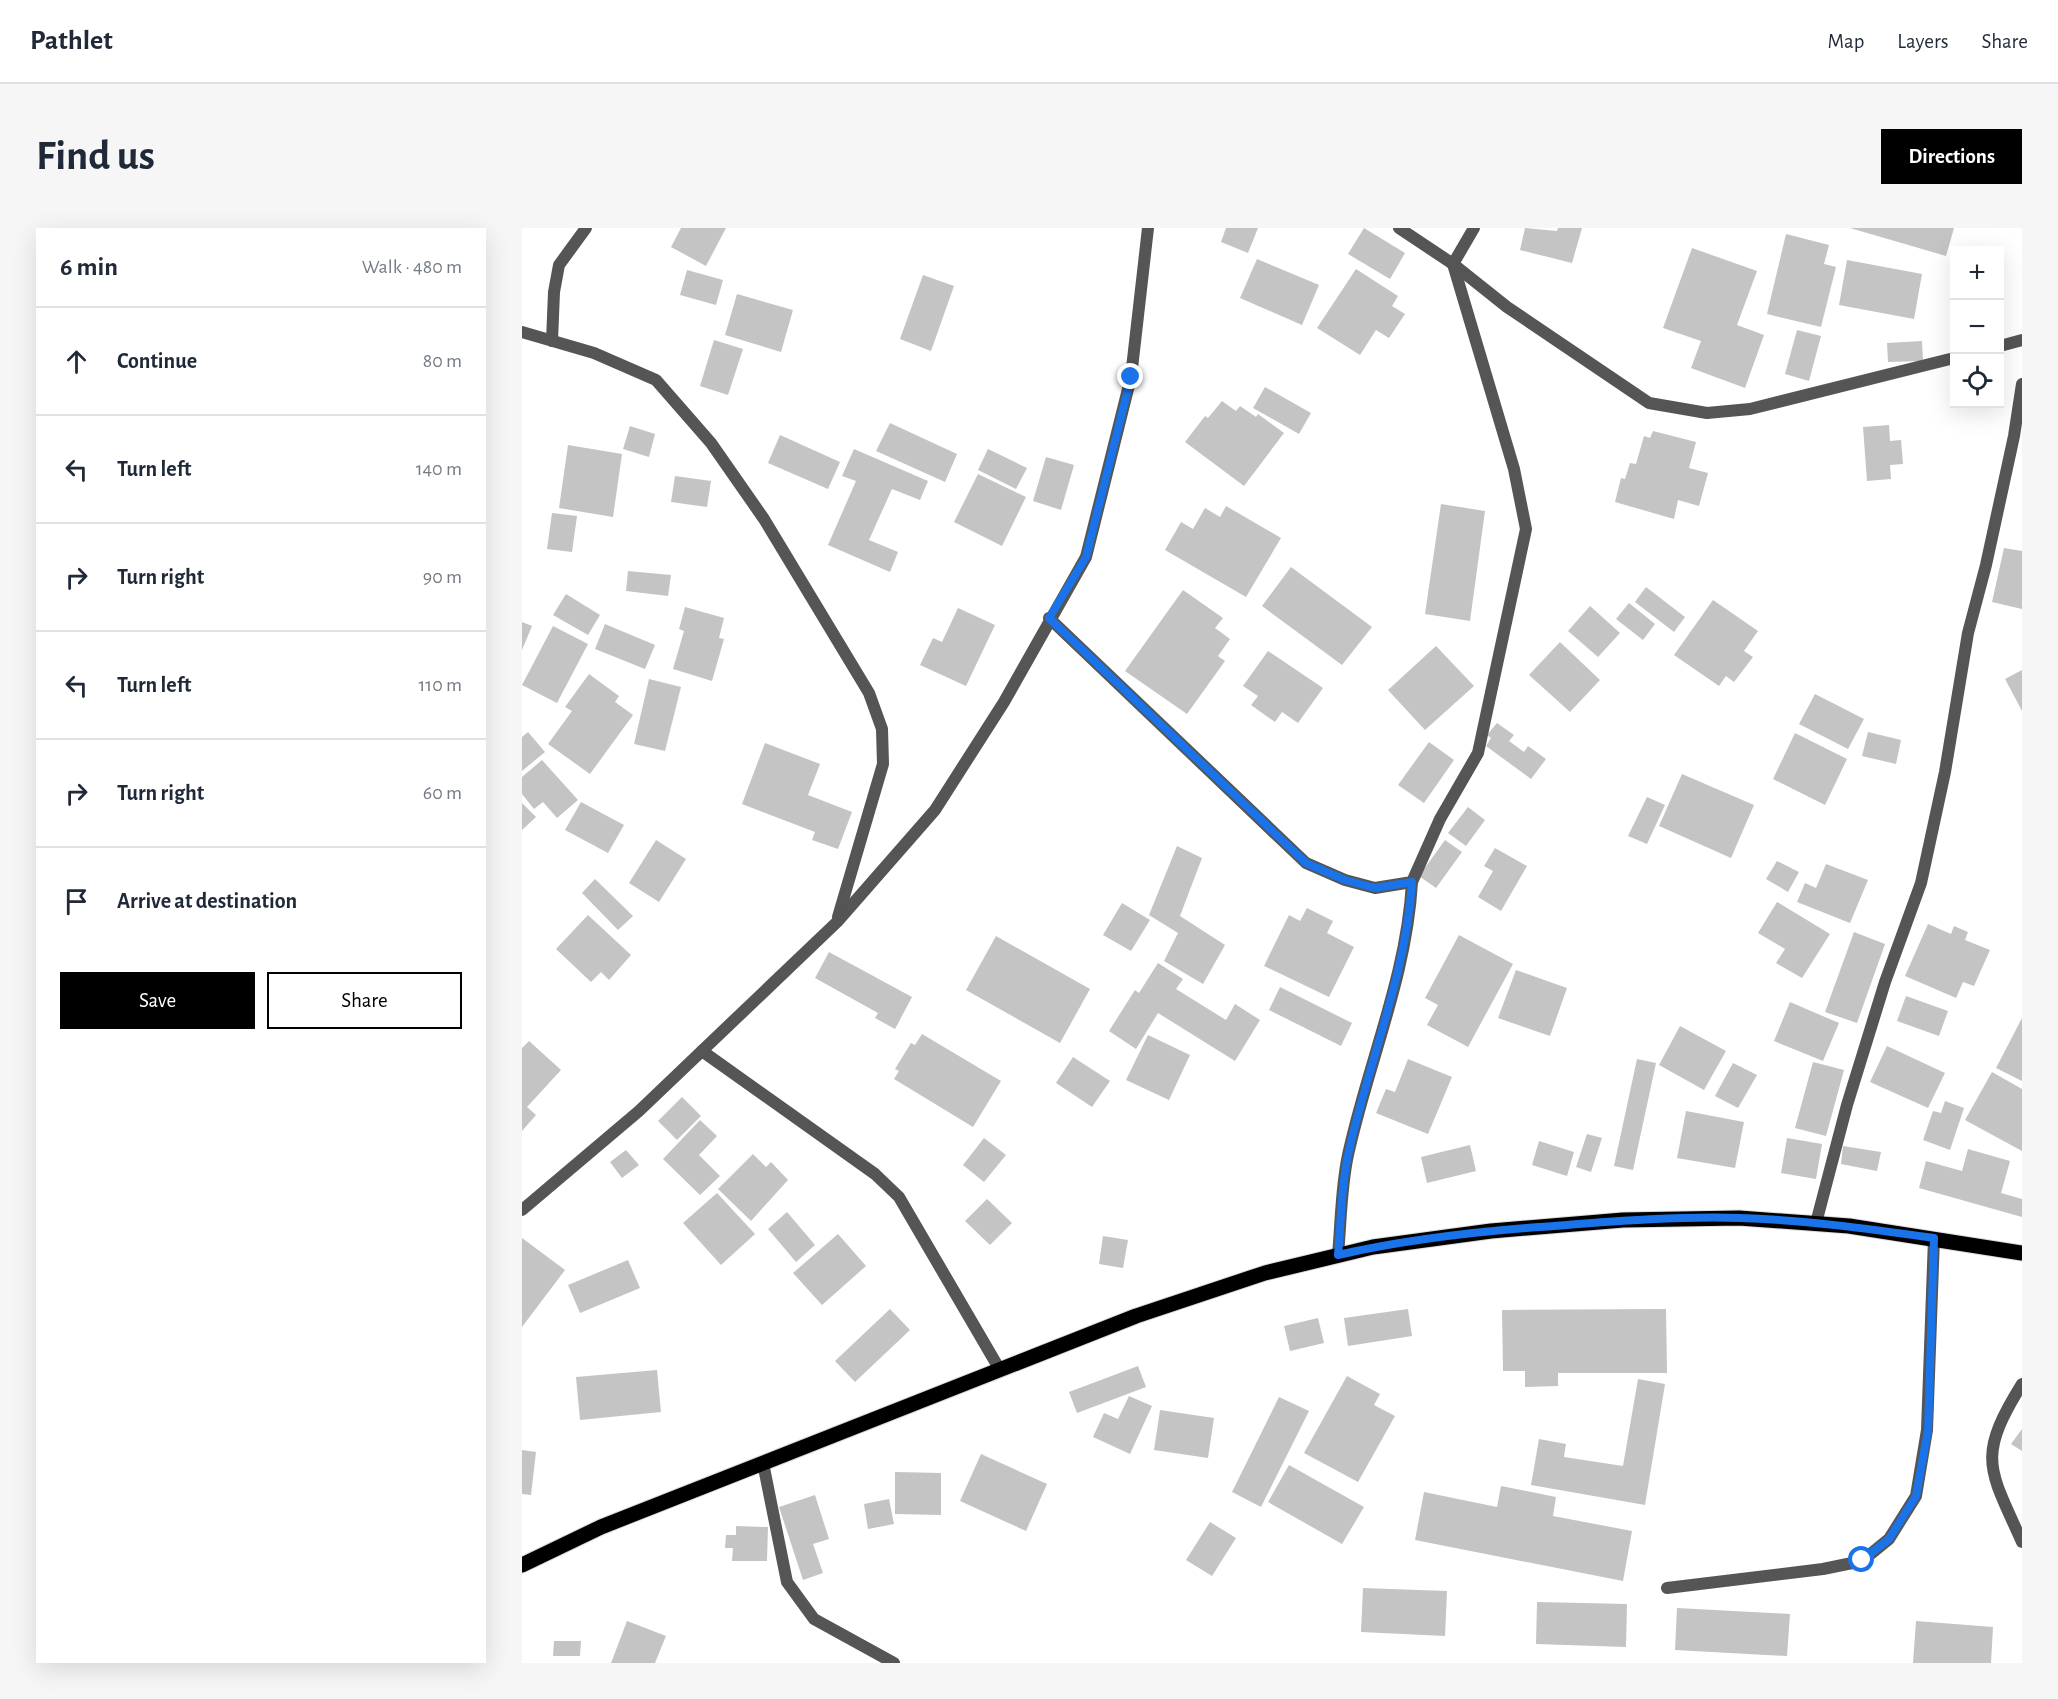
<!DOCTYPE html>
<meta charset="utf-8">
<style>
body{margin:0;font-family:"Alegreya Sans",sans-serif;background:#f6f6f7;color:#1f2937}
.controls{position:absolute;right:18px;top:18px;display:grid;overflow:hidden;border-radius:0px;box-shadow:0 6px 24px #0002}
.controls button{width:54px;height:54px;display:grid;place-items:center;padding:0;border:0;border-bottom:2px solid #e0e1e3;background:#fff;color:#1f2937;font:30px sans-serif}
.stop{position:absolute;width:18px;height:18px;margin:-14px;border:4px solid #1a73e8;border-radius:50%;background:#fff}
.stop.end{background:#1a73e8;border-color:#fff;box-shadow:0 2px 6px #0008}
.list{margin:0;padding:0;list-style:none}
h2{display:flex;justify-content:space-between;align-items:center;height:78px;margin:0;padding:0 24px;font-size:26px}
h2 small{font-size:20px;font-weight:400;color:#747a83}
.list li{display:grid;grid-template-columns:39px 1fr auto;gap:18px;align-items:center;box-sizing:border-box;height:108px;padding:0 24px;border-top:2px solid #e0e1e3}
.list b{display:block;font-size:22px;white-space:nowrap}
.list em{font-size:20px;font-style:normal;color:#747a83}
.actions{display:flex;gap:12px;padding:18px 24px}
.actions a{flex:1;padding:14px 0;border:2px solid #000;border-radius:0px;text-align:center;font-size:21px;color:#000}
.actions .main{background:#000;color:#fff}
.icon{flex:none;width:33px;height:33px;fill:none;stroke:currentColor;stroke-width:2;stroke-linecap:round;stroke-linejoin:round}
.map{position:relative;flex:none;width:1500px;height:1435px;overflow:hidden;border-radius:0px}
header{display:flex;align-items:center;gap:36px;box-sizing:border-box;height:84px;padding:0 30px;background:#fff;border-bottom:2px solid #e0e1e3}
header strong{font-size:28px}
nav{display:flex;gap:33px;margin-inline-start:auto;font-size:21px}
.intro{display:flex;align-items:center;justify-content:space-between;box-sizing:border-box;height:144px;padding:0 36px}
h1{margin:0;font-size:42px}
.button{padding:15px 27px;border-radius:0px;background:#000;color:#fff;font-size:21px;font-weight:700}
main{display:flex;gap:36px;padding:0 36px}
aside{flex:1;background:#fff;border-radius:0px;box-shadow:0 6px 24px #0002}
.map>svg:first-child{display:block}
.building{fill:#c4c4c4}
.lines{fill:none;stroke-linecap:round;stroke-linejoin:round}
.primary-casing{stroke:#dbdbdb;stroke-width:17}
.minor{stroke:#555;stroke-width:12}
.primary{stroke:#000;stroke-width:15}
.route{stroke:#1a73e8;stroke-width:8}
</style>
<header>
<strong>Pathlet</strong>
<nav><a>Map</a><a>Layers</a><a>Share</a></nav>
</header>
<div class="intro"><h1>Find us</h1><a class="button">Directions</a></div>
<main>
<aside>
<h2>6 min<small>Walk · 480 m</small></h2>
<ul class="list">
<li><svg class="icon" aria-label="ahead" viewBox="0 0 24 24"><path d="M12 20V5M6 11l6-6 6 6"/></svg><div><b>Continue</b></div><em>80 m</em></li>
<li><svg class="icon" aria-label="left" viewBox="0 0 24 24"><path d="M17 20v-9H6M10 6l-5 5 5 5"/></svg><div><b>Turn left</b></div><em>140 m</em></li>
<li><svg class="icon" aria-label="right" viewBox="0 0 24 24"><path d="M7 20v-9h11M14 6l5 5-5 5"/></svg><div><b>Turn right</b></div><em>90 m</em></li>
<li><svg class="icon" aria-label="left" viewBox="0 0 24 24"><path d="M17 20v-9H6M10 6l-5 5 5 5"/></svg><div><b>Turn left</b></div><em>110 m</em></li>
<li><svg class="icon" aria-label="right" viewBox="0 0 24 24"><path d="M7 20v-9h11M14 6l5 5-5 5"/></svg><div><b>Turn right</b></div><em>60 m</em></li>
<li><svg class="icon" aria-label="arrive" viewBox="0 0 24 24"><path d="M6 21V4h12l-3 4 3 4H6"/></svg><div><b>Arrive at destination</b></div></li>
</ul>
<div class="actions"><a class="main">Save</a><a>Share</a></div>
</aside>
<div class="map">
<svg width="1500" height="1435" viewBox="0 0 1500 1435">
<rect width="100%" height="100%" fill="#fff"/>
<!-- building -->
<g class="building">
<polygon points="159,0 204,0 184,38 149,19"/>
<polygon points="704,0 736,0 726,25 699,14"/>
<polygon points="842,0 883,25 868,51 826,26"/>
<polygon points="1003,0 1035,3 1036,0 1060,0 1050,35 998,22"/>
<polygon points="1328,0 1432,0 1424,28"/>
<polygon points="1264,6 1307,17 1302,36 1314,39 1299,99 1245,86"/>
<polygon points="1170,20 1235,43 1215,97 1242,107 1223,160 1169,140 1179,113 1141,100"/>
<polygon points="735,31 797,57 780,97 718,70"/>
<polygon points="1325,32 1400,46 1392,91 1317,77"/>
<polygon points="834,41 876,68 870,78 883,86 867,110 854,102 838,127 795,100"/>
<polygon points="165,42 201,52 194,77 158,67"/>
<polygon points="401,47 432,58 409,123 378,111"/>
<polygon points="215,66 271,82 259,124 203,107"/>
<polygon points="1275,102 1299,108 1287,153 1263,146"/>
<polygon points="192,112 221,121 206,167 178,158"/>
<polygon points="1400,113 1401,133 1366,134 1365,115"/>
<polygon points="743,159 789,185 777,206 731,180"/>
<polygon points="700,173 714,183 718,178 734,189 736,186 762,205 722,258 663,214 683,188 686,190"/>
<polygon points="368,195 435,226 423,254 354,223"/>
<polygon points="1367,197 1368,213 1379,212 1381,236 1368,237 1369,251 1345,253 1341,199"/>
<polygon points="108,198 133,206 127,229 101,221"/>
<polygon points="1131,203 1174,214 1167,240 1186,245 1177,278 1156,272 1152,291 1093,274 1099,250 1103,251 1108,235 1114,236 1122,208 1128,210"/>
<polygon points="258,207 318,234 306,261 246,235"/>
<polygon points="46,217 100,226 91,289 37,280"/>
<polygon points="332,221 406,253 398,272 370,261 347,312 376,324 368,344 306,317 334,253 320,248"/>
<polygon points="466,221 505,240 494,261 456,242"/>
<polygon points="524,229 552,237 539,282 511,273"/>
<polygon points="456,246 504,269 480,318 432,294"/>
<polygon points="153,248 189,253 185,279 149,274"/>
<polygon points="919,276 963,283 948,393 903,386"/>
<polygon points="704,278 759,310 724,369 643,322 659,294 671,301 683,280 698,289"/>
<polygon points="30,285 55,288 50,324 25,321"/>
<polygon points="1482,320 1500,323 1500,381 1470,374"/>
<polygon points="769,339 850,399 820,437 740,378"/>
<polygon points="106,343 149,347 146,368 104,363"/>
<polygon points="1124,359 1163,389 1152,404 1113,374"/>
<polygon points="661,362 701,390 693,400 708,411 696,428 703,433 665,486 603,443"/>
<polygon points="44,366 78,387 66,407 31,387"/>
<polygon points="1191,372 1236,403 1222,423 1231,429 1212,454 1204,448 1197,458 1152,427"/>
<polygon points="1107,375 1133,396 1121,412 1094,391"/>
<polygon points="1068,378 1098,405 1076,429 1046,403"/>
<polygon points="163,379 202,390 197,410 202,411 190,453 151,441 162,403 157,401"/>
<polygon points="436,380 473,397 444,458 398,437 411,410 420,414"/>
<polygon points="0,394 10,398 0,422"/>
<polygon points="83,396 133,417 123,441 73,421"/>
<polygon points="31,398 66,416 35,475 0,457"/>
<polygon points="1038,414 1078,452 1048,484 1007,447"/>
<polygon points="914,418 952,458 903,502 866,462"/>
<polygon points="746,423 801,460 776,495 760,484 753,494 729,477 736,468 721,458"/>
<polygon points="1500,442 1500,483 1483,451"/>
<polygon points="67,446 97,468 93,474 111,487 68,546 26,516 50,483 43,479"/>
<polygon points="127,451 159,459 143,523 112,516"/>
<polygon points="1293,466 1342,491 1326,521 1277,496"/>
<polygon points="975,495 992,507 987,513 1002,524 1006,518 1024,531 1009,551 964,518 969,510 965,507"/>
<polygon points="6,504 23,524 0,543 0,509"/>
<polygon points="1346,504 1379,512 1374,536 1340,528"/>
<polygon points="1273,505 1325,531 1303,577 1251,551"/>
<polygon points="907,514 932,532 902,575 876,557"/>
<polygon points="243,515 298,536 286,567 330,584 316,621 290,612 293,604 220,576"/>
<polygon points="20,532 56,572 35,590 21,574 12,581 0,566 0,549"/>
<polygon points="1160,546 1232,577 1209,630 1137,598"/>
<polygon points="1125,569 1143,577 1125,616 1106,608"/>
<polygon points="59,574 102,597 86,625 43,602"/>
<polygon points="0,575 14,589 0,602"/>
<polygon points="946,579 963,592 944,618 926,605"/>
<polygon points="134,612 164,631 137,674 107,655"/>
<polygon points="923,612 940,624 914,660 897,648"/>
<polygon points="655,618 680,630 658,688 703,717 681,756 642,733 656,705 627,687"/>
<polygon points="973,620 1005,638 979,683 956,669 971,643 962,638"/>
<polygon points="1255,633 1277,644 1266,664 1244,651"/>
<polygon points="1304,636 1346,652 1328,695 1275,674 1283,655 1294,660"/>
<polygon points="73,651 111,688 96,702 60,665"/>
<polygon points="1255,674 1308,706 1280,750 1254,735 1263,721 1236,705"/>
<polygon points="600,675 628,692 609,723 581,707"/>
<polygon points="785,680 811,693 805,705 832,719 807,769 742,738 767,687 778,693"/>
<polygon points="66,687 109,727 87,752 79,744 69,754 34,721"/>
<polygon points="1406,696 1429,706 1432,698 1446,704 1443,712 1468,722 1452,758 1441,754 1434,770 1383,748"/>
<polygon points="1332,704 1363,716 1335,795 1303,784"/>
<polygon points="937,707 991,736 946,819 905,797 916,777 903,770"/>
<polygon points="474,708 568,761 538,815 444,762"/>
<polygon points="307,724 390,769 373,801 353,790 356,785 293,750"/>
<polygon points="636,735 661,751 654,761 704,792 713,776 738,792 713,833 636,785 614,821 587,803 613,762 617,765"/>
<polygon points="994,742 1045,760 1028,808 976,790"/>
<polygon points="758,759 830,795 819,818 747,782"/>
<polygon points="1384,768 1426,783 1417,808 1375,793"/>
<polygon points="1268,774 1317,795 1301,833 1252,813"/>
<polygon points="1500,790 1500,853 1474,840"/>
<polygon points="1158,798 1204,823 1182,862 1137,837"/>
<polygon points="400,806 479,853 451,899 372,851 377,843 373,841 389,815 393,817"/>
<polygon points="626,807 668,827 647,872 604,852"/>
<polygon points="7,813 39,842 5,879 14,887 0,903 0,820"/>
<polygon points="1365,818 1423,845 1406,880 1348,854"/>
<polygon points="551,829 588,853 570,879 534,855"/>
<polygon points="886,831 930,849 906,906 854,885 864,861 873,864"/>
<polygon points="1115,831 1134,835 1111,942 1092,938"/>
<polygon points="1291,834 1322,842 1304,908 1273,900"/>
<polygon points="1211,835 1235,847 1216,880 1193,868"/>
<polygon points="1470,844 1500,861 1500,923 1443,892"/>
<polygon points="160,869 179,888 155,912 136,893"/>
<polygon points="1423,873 1442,880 1428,922 1401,912 1411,883 1419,885"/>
<polygon points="1164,883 1222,894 1213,940 1155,930"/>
<polygon points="178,892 195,908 177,927 198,948 178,967 141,931"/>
<polygon points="1065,906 1080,910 1069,944 1054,939"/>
<polygon points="462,910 484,927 462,954 441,937"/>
<polygon points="1265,910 1300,916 1294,951 1259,945"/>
<polygon points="1017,913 1052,924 1045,948 1010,937"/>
<polygon points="948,917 954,943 905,955 899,929"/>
<polygon points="1321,918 1359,924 1355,943 1319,936"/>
<polygon points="1446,921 1488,933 1479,965 1500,971 1500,989 1397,960 1404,933 1440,943"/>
<polygon points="104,922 117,937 100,950 88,934"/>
<polygon points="231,926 244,939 249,934 266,952 229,993 196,961"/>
<polygon points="195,965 233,1006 199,1037 161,995"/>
<polygon points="465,971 490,995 468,1017 443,993"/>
<polygon points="265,984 293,1017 274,1034 246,1001"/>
<polygon points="316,1006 344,1038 300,1077 271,1045"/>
<polygon points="581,1008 606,1012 601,1040 577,1036"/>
<polygon points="0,1010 43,1042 0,1099"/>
<polygon points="106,1032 118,1060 58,1085 46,1057"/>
<polygon points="368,1081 388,1102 333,1154 313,1133"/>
<polygon points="886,1081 890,1108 826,1118 822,1090"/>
<polygon points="1144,1081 1145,1145 1036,1145 1036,1158 1003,1159 1003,1143 981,1143 980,1082"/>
<polygon points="796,1090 802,1115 768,1123 762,1098"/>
<polygon points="616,1138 624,1159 555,1185 547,1164"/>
<polygon points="135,1142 139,1184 58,1192 54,1149"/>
<polygon points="825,1148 858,1166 852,1177 873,1188 836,1254 782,1225"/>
<polygon points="1116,1151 1143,1156 1123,1277 1009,1257 1017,1211 1044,1216 1042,1229 1101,1238"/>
<polygon points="607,1168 630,1178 608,1226 571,1209 582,1185 596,1191"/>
<polygon points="757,1169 787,1183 739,1279 710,1264"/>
<polygon points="638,1182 692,1190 686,1230 632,1222"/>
<polygon points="1500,1201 1500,1223 1489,1216"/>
<polygon points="0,1222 14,1224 9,1267 0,1266"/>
<polygon points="459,1226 525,1256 504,1303 438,1273"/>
<polygon points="767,1237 842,1279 820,1316 746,1274"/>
<polygon points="373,1244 419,1245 419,1287 373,1286"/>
<polygon points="979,1258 1034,1269 1031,1288 1110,1303 1101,1353 893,1312 902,1264 975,1279"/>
<polygon points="293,1267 307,1311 291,1316 301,1345 281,1352 257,1279"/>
<polygon points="367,1271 372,1296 346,1301 342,1276"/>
<polygon points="688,1294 714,1310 690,1348 664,1332"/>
<polygon points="214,1298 246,1299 245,1333 210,1333 211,1320 203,1320 204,1307 214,1307"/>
<polygon points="841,1360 925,1363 923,1408 839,1404"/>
<polygon points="1015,1374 1105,1376 1104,1419 1014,1416"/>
<polygon points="1155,1380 1268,1386 1265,1428 1153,1422"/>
<polygon points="105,1393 144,1408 133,1435 89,1435"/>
<polygon points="1394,1393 1471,1399 1469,1435 1391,1435"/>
<polygon points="32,1413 59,1413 58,1428 31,1428"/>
</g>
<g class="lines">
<defs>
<polyline id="primary" points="0,1337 79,1299 614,1088 743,1045 851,1019 969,1003 1101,992 1217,990 1327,998 1500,1025"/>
</defs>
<!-- primary casing -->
<use href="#primary" class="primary-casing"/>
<!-- minor -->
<g class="minor">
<polyline points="877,0 931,36 985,79 1127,175 1185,185 1228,181 1432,130"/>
<polyline points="0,104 72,125 134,152 189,215 242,291 347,465 360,501 361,536 316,689"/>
<polyline points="30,113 32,64 37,37 64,0"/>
<polyline points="1478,118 1500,112"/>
<polyline points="527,390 784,635 823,652 853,660 890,654 918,591 956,525 1004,301 992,241 931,36 952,0"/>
<polyline points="180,823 353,946 377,969 478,1142"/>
<polyline points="0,982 117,883 315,694 413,582 482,474 564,329 609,149 626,0"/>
<polyline points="1294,995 1325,877 1363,754 1399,655 1423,544 1446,405 1464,337 1492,208 1500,156"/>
<path d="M816 1027C819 994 819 959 826 927 846 835 885 748 890 654"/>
<path d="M1500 1156C1454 1230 1467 1240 1500 1314"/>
<polyline points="241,1235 265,1354 292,1391 372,1435"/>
<polyline points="1145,1360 1301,1341 1340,1333 1367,1311 1394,1268 1405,1202 1412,1010"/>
</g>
<!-- primary -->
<use href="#primary" class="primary"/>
</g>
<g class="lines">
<!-- route -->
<path class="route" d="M609 149 564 329 527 390 784 635 823 652 853 660 890 654C884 748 846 835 826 927 819 959 819 994 816 1027 882 1012 950 1004 1018 999 1084 994 1151 988 1218 990 1283 992 1348 1001 1412 1010L1406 1202 1394 1268 1367 1311 1340 1332"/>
</g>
</svg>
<div class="controls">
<button>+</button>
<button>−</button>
<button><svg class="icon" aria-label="locate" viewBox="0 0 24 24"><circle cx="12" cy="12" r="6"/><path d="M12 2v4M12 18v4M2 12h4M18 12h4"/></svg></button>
</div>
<div class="stop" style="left:1340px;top:1332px"></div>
<div class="stop end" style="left:609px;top:149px"></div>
</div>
</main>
